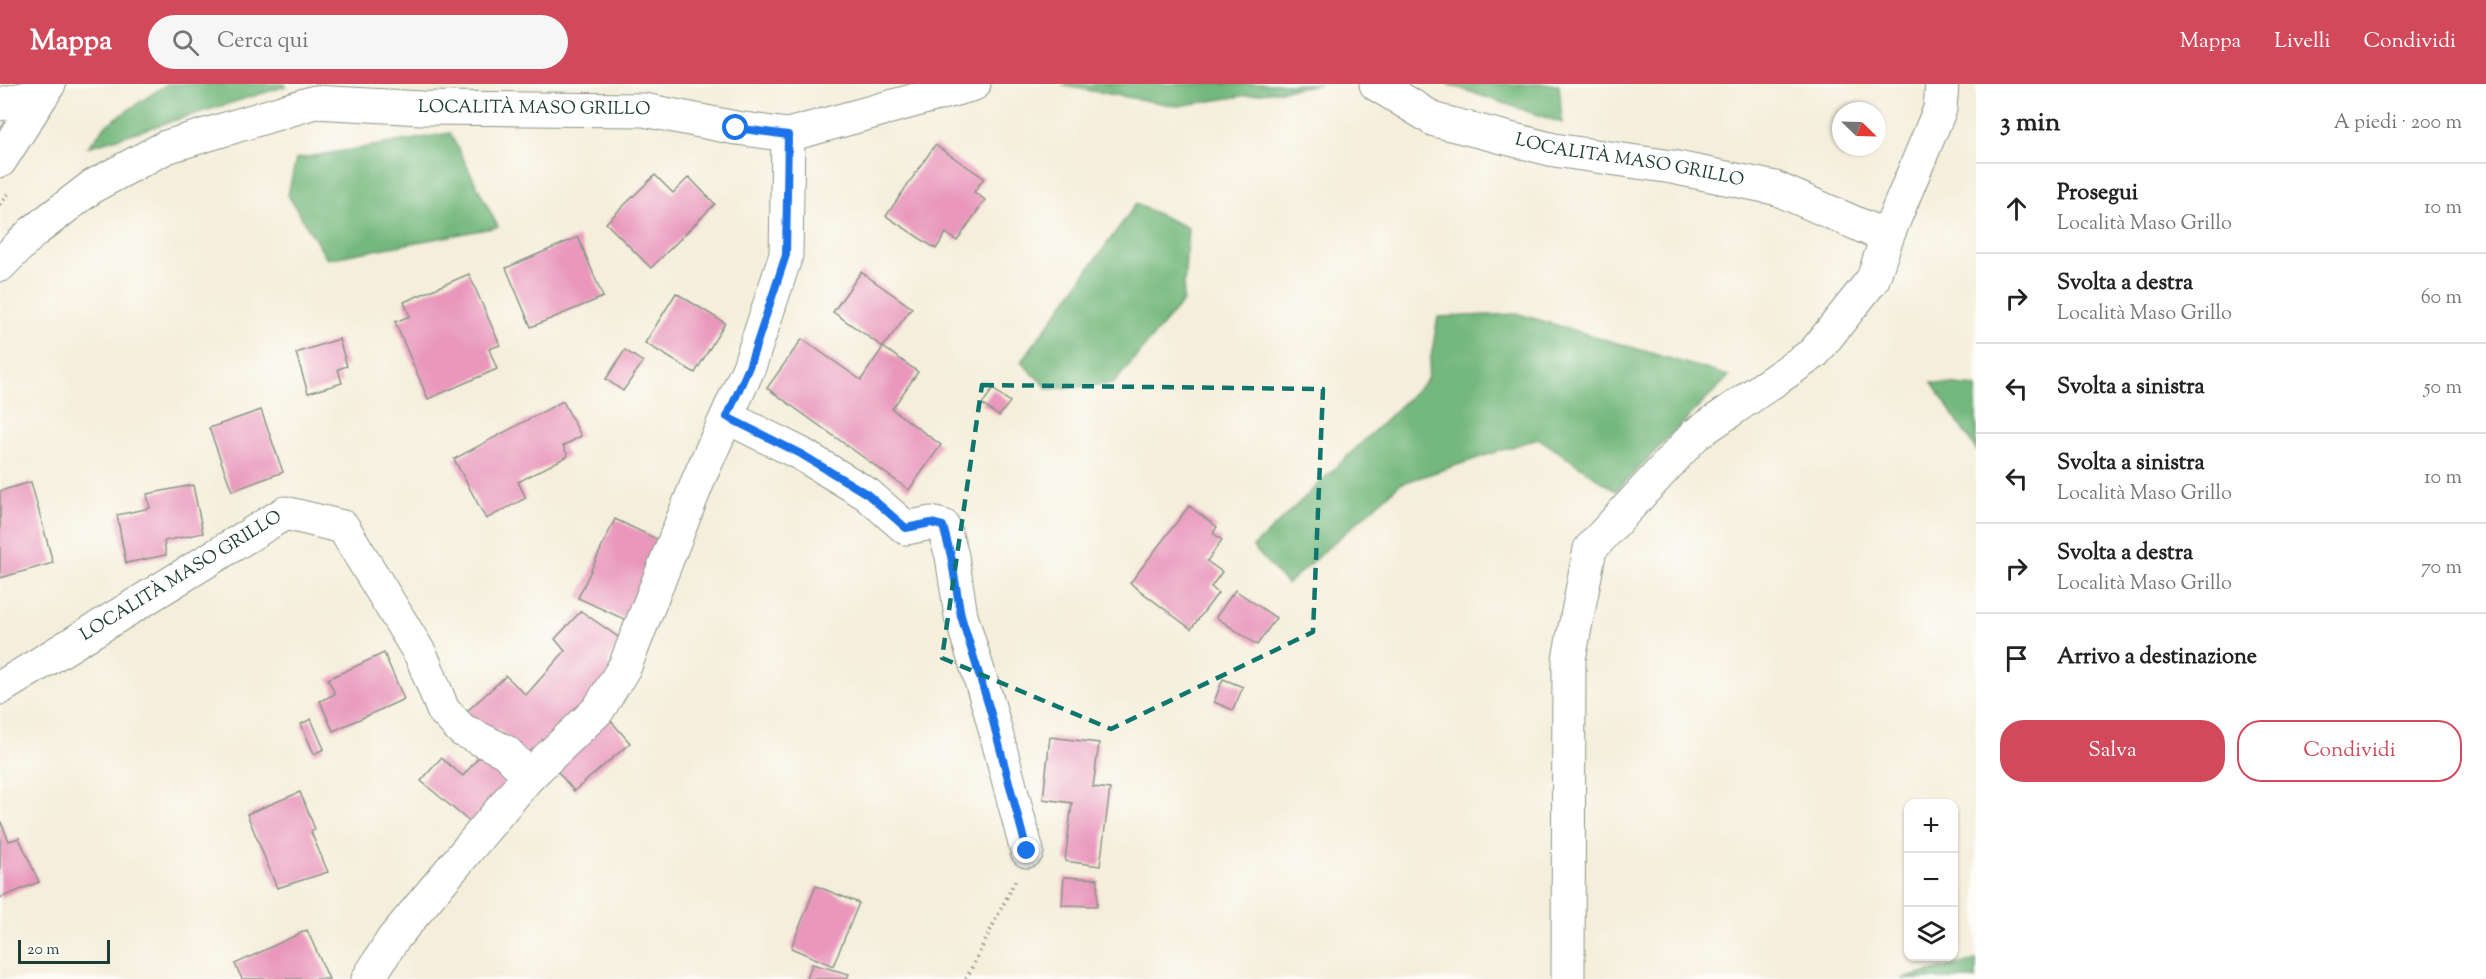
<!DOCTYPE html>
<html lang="it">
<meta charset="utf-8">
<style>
body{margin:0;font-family:"Sorts Mill Goudy",serif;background:#f6f6f6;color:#222}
.controls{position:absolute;right:18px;bottom:18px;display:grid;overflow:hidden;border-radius:12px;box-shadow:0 2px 4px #0004}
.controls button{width:54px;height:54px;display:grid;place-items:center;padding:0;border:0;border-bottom:2px solid #e0e0e0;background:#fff;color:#222;font:30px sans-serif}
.compass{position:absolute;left:1832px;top:18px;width:54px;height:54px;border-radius:50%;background:#fff;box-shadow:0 2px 4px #0004;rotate:113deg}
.scale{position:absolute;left:18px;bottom:15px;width:92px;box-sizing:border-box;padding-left:6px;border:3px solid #1f3d34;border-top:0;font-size:16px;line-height:21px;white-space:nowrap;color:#1f3d34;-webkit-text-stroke:4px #fdfcf7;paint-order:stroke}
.stop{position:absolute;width:18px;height:18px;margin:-14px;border:4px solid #1a73e8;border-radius:50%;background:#fff}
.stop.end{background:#1a73e8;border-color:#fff;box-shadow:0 2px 6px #0008}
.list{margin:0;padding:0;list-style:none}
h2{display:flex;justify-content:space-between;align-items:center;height:78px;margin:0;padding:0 24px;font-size:26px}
h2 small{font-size:20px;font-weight:400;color:#767676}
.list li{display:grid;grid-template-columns:39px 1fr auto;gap:18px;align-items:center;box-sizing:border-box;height:90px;padding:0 24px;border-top:2px solid #e0e0e0}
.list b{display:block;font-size:22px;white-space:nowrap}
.list p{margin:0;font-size:20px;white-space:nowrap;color:#767676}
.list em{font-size:20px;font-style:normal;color:#767676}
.actions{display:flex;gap:12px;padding:18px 24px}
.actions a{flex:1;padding:14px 0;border:2px solid #d1495b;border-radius:24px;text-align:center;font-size:21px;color:#d1495b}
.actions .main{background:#d1495b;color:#fff}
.icon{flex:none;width:33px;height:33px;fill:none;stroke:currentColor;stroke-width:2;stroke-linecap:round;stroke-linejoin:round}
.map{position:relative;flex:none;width:1976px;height:895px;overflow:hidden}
header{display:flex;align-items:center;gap:36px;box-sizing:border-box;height:84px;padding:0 30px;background:#d1495b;color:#fff}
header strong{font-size:28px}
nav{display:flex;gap:33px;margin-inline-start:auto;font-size:21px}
.search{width:420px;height:54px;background:#f6f6f6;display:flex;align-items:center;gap:15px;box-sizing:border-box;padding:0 21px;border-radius:33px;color:#767676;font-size:22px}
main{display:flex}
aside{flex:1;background:#fff}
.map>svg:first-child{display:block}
.forest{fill:#74b87d;stroke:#4a7a58;stroke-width:1.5}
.building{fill:#e998bc}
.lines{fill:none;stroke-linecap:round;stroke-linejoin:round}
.minor-casing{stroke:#8a9687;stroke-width:35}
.major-casing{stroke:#8a9687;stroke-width:35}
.path{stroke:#8a9687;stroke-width:4;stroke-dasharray:1.5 4.5;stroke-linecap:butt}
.minor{stroke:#fff;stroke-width:33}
.major{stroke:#fff;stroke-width:33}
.route{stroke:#1a73e8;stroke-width:8}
.marked{fill:none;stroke:#0f766e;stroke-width:4.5;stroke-dasharray:12 8;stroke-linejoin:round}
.labels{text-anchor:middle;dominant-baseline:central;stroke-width:6;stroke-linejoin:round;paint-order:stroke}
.street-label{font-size:18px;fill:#1f3d34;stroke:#fdfcf7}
</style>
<header>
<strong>Mappa</strong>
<div class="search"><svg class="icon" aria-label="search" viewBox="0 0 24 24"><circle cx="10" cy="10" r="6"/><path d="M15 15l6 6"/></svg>Cerca qui</div>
<nav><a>Mappa</a><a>Livelli</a><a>Condividi</a></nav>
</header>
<main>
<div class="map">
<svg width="1976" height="895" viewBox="0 0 1976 895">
<rect width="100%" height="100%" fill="#fdfcf7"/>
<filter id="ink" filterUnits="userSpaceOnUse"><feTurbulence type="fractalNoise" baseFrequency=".0167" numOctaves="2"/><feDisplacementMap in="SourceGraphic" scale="12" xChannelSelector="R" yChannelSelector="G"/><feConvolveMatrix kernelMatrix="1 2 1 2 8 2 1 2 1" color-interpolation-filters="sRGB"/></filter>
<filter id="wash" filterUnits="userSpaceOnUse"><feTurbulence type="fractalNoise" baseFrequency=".008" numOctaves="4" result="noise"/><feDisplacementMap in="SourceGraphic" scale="24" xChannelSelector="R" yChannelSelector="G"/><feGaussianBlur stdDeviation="1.35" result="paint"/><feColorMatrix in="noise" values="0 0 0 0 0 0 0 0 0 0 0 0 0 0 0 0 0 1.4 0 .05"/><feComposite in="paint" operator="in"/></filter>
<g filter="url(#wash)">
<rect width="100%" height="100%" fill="#f4eeda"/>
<!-- forest -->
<g class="forest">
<polygon points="167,0 285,0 286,2 88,63 106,41"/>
<polygon points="1067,0 1320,0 1178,22 1063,2"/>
<polygon points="1447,0 1559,0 1562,39"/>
<polygon points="450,49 498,143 327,175 288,111 296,75"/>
<polygon points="1136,120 1188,144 1183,217 1113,300 1048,305 1021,278"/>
<polygon points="1519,230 1729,292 1616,407 1538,354 1400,400 1287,500 1253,463 1427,296 1438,233"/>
<polygon points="1932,299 1976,303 1976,366"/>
<polygon points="1976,876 1976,895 1902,895"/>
</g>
<g id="blocks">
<!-- building -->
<g class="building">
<polygon points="935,61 984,94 974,108 985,116 957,157 946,149 936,165 886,132"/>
<polygon points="655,91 673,109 689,93 715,120 651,184 606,139"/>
<polygon points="578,153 603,213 531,243 506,184"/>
<polygon points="861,188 912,224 883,263 833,228"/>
<polygon points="469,190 500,261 489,265 497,285 428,315 395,238 410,232 404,218"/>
<polygon points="676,209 725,239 695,289 645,259"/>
<polygon points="339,255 347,282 338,285 342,299 308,309 296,269"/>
<polygon points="802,255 861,296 883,263 918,288 892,325 941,361 909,406 767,304"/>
<polygon points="625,266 643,278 623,307 606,295"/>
<polygon points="993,305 1010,318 999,332 982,320"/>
<polygon points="563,317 581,352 563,362 568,372 518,398 526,414 486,435 454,375"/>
<polygon points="261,326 283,388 232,407 209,344"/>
<polygon points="31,398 53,479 0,494 0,407"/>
<polygon points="193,401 203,449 164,457 166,471 126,479 117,431 150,424 147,410"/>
<polygon points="1189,422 1217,443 1213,449 1222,456 1207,477 1222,488 1211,503 1218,509 1191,545 1130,499"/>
<polygon points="615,435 665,459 628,537 578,514"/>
<polygon points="1235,506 1276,534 1257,561 1216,533"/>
<polygon points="581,527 621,555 608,578 619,588 536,681 498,645 491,653 464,630 506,592 526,611 565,567 555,555"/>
<polygon points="384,569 404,615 333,647 320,617 335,610 328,595"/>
<polygon points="1223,595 1243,603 1233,626 1214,618"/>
<polygon points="605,630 630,659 574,707 549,677"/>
<polygon points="311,635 324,665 314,670 301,640"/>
<polygon points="1050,653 1099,659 1093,703 1110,705 1100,782 1065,777 1072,719 1043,715"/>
<polygon points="485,666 514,690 472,740 421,697 441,674 463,692"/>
<polygon points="300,708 315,745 311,748 328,788 277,804 247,730"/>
<polygon points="0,736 9,757 19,754 39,798 0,814"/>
<polygon points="1064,793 1098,795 1097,822 1062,821"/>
<polygon points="816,802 859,819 833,882 791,864"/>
<polygon points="307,846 329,895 242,895 235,880"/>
<polygon points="812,880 849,890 847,895 807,895"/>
</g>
</g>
</g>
<g filter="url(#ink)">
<use href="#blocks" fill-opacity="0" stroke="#8a9687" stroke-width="1.5"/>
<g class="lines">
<defs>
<g id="minor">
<path id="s1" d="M1376 0 1435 36 1554 66 1672 83 1775 104 1887 153"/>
<polyline points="0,20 43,10"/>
<path id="s2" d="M0 181 33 148 93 102 166 63 315 18 422 24 644 26 736 44 788 51 974 0"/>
<polyline points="727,333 801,370 867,410 906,444 931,439 943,442 952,472 961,532 990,626 1027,767"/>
<path id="s3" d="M0 604 285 429 343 443 422 573 443 626 462 646 506 668 529 692 393 855 368 895"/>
<polyline points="529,692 598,626 625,582 700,392 749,283 786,171 788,51"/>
<polyline points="1568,895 1569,575 1590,465 1695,351 1814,269 1873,195 1887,153 1940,25 1942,0"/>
</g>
<polyline id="major" points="0,77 49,0"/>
</defs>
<!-- minor casing -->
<use href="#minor" class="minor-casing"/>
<!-- major casing -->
<use href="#major" class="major-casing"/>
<!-- path -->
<g class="path">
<polyline points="0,121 10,107"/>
<polyline points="966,895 1015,797"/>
</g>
<!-- minor -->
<use href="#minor" class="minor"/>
<!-- major -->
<use href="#major" class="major"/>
</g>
</g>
<g class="lines" filter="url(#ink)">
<!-- route -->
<polyline class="route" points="736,44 788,51 786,171 749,283 727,333 801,370 867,410 906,444 931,439 943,442 951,472 961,532 990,626 1027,767"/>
</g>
<!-- marked area -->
<path class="marked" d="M982 301 1323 305 1313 548 1111 645 942 574Z"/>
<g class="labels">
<!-- street labels -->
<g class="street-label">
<text stroke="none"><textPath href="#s2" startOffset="580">LOCALITÀ MASO GRILLO</textPath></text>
<text stroke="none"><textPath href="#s1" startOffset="268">LOCALITÀ MASO GRILLO</textPath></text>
<text stroke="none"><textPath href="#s3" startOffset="213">LOCALITÀ MASO GRILLO</textPath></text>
</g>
</g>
</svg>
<div class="controls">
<button>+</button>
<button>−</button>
<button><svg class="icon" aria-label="layers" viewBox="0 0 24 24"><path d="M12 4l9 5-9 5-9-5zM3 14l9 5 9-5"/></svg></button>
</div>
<svg class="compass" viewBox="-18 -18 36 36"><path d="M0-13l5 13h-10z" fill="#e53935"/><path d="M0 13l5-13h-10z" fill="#767676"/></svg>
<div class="scale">20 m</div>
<div class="stop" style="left:736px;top:44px"></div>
<div class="stop end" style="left:1027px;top:767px"></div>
</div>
<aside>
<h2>3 min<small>A piedi · 200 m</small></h2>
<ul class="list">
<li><svg class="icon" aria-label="ahead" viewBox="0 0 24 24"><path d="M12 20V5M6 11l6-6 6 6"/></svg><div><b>Prosegui</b><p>Località Maso Grillo</p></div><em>10 m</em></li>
<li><svg class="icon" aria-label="right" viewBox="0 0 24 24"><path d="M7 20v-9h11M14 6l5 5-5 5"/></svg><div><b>Svolta a destra</b><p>Località Maso Grillo</p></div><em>60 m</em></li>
<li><svg class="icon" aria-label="left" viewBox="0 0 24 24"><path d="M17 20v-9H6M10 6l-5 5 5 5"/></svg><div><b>Svolta a sinistra</b></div><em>50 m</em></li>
<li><svg class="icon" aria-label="left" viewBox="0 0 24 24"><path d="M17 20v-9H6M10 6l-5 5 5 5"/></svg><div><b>Svolta a sinistra</b><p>Località Maso Grillo</p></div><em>10 m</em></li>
<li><svg class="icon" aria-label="right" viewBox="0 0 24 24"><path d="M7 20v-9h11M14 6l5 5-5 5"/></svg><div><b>Svolta a destra</b><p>Località Maso Grillo</p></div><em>70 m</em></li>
<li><svg class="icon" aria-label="arrive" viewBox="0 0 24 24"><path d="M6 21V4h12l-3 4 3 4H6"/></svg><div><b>Arrivo a destinazione</b></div></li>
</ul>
<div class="actions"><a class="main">Salva</a><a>Condividi</a></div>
</aside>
</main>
